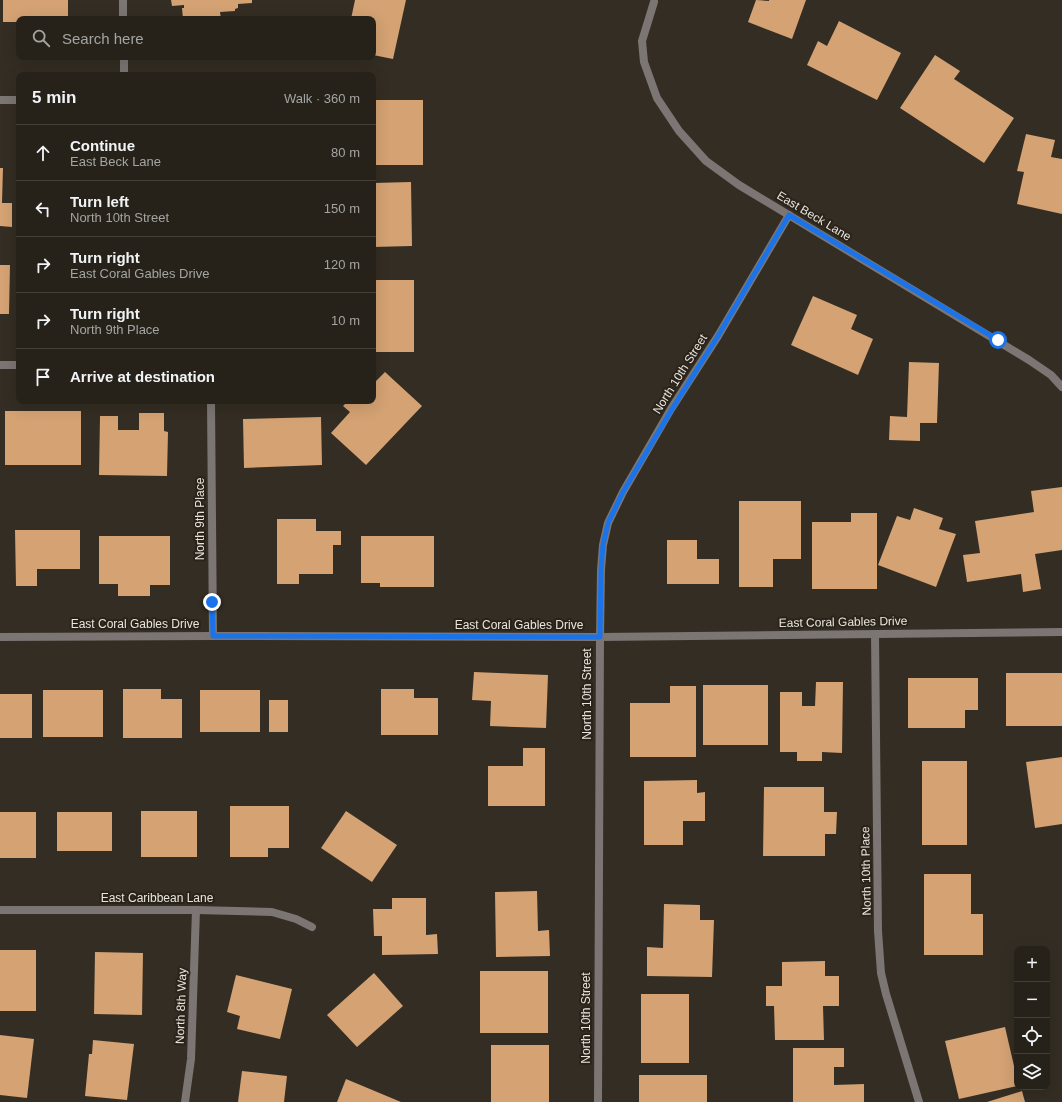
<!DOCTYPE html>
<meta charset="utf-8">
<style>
body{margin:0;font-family:Arial,sans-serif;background:#2e2a23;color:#f1f3f6}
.controls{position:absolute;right:12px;bottom:12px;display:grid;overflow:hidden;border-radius:8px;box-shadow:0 4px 16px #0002}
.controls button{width:36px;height:36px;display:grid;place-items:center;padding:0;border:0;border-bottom:1px solid #423f39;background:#26221a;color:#f1f3f6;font:20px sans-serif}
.stop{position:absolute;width:12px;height:12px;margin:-9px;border:3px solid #1a73e8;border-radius:50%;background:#fff}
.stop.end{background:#1a73e8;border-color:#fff;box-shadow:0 1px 4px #0008}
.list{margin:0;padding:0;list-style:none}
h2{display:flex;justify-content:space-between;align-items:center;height:52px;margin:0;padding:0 16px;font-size:17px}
h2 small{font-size:13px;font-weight:400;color:#a4a4a2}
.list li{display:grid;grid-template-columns:26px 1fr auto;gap:12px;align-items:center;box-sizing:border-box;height:56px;padding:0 16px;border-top:1px solid #423f39}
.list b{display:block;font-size:15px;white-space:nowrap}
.list p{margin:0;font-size:13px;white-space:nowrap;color:#a4a4a2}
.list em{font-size:13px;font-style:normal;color:#a4a4a2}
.icon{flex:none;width:22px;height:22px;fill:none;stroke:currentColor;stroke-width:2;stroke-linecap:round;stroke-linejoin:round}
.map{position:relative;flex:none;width:1062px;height:1102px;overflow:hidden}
.search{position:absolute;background:#26221a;box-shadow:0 4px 16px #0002;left:16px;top:16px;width:360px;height:44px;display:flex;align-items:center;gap:10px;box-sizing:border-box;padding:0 14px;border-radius:8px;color:#a4a4a2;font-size:15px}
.panel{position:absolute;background:#26221a;box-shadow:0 4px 16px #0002;left:16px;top:72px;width:360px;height:332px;border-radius:8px}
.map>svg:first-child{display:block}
.building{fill:#d4a273}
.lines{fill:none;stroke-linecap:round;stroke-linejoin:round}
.street{stroke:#7b7573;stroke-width:8}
.route{stroke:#1a73e8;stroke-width:5}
.labels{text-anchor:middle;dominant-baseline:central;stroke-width:4;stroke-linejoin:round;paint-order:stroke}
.street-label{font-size:12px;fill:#e9e5de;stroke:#29231a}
</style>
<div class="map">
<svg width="1062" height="1102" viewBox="0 0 1062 1102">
<rect width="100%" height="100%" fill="#332d23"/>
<!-- building -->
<g class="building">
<polygon points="3,0 68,0 68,19 19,19 19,22 3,22"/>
<polygon points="171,0 252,0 252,3 238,4 238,8 235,9 235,11 220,12 221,19 183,19 182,8 184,8 184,5 172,6"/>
<polygon points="355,0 406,0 393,59 373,55 373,19 351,19"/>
<polygon points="756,0 769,1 769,0 806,0 792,39 748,22"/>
<polygon points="839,21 901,53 877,100 807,65 818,41 827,46"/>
<polygon points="935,55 960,71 954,79 1014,118 984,163 900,108"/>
<rect x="373" y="100" width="50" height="65"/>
<polygon points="1026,134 1055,140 1051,157 1062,159 1062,214 1017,204 1024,172 1017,171"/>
<polygon points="0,168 3,168 2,203 12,203 12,227 0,226"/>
<polygon points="411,182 412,246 373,247 373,183"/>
<polygon points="0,265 10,265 9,314 0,314"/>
<rect x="373" y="280" width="41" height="72"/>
<polygon points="813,296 857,315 851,329 873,339 858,375 791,345"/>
<polygon points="909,362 939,363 937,423 920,423 920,441 889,440 890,416 907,417"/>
<polygon points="385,372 422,406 366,465 331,433 350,412 343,406 348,401 373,401 373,384"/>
<rect x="5" y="411" width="76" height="54"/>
<polygon points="139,413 164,413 164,431 168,432 167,476 99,475 100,416 118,416 118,430 139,430"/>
<polygon points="321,417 322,465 244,468 243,419"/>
<polygon points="1062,487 1062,550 1035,554 1041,589 1023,592 1021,574 967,582 963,555 980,553 975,521 1034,512 1031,491"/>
<polygon points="739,501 801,501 801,559 773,559 773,587 739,587"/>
<polygon points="914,508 943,518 939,529 956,534 936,587 878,565 897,516 910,520"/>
<polygon points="851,513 877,513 877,589 812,589 812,522 851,522"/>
<polygon points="277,519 316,519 316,531 341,531 341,545 333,545 333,574 299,574 299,584 277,584"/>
<polygon points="15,530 80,530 80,569 37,569 37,586 16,586"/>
<polygon points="99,536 170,536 170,585 150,585 150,596 118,596 118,584 99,584"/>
<polygon points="361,536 434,536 434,587 380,587 380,583 361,583"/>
<polygon points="667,540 697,540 697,559 719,559 719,584 667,584"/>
<polygon points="474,672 548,675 546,728 490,726 491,701 472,700"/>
<rect x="1006" y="673" width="56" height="53"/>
<polygon points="908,678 978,678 978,710 965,710 965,728 908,728"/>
<polygon points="816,682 843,682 842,753 822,752 822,761 797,761 797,752 780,752 780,692 802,692 802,706 815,706"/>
<rect x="703" y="685" width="65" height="60"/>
<polygon points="670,686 696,686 696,757 630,757 630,703 670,703"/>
<polygon points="123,689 161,689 161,699 182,699 182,738 123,738"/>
<polygon points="381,689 414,689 414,698 438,698 438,735 381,735"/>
<rect x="43" y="690" width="60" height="47"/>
<rect x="200" y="690" width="60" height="42"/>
<rect x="0" y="694" width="32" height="44"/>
<rect x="269" y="700" width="19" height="32"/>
<polygon points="523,748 545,748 545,806 488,806 488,766 523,766"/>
<polygon points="1062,757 1062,824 1035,828 1026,762"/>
<rect x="922" y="761" width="45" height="84"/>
<polygon points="697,780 697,793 705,792 705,821 683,821 683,845 644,845 644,781"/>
<polygon points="764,787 824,787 824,812 837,812 836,834 825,834 825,856 763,856"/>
<polygon points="230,806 289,806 289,848 268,848 268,857 230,857"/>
<rect x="141" y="811" width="56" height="46"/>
<polygon points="346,811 397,845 372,882 321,848"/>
<rect x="0" y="812" width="36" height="46"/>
<rect x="57" y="812" width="55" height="39"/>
<polygon points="924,874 971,874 971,914 983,914 983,955 924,955"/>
<polygon points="537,891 538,931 549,930 550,956 496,957 495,892"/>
<polygon points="392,898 426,898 426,935 437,934 438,954 382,955 382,936 374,936 373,909 392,909"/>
<polygon points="664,904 700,905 700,920 714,920 712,977 647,976 647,947 663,948"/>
<rect x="0" y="950" width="36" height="61"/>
<polygon points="95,952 143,953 142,1015 94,1014"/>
<polygon points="825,961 825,976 839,976 839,1006 823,1006 824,1040 775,1040 774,1006 766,1006 766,986 782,986 782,962"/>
<rect x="480" y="971" width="68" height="62"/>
<polygon points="374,973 403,1006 357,1047 327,1015"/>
<polygon points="236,975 292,989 280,1039 237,1029 240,1016 227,1012"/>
<rect x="641" y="994" width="48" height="69"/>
<polygon points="1005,1027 1017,1079 1017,1086 959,1099 945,1041"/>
<polygon points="0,1035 34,1039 27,1098 0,1095"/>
<polygon points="93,1040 134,1044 127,1100 85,1096 89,1054 92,1054"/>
<rect x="491" y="1045" width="58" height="57"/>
<polygon points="793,1048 844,1048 844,1067 834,1067 834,1085 864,1084 864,1102 793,1102"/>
<polygon points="242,1071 287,1076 284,1102 238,1102"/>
<rect x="639" y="1075" width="68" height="27"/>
<polygon points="346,1079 401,1102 337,1102"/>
<polygon points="1022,1091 1025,1102 987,1102"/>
</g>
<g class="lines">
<!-- street -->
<g class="street">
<polyline points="123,0 123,19"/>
<polyline points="654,2 642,41 644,62 657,98 679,131 706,161 739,185 1029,360 1051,375 1062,387"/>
<polyline points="124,57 124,75"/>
<polyline points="0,100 19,100"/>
<polyline points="0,365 19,365"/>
<polyline points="211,401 213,636"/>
<polyline points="875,634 878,931 881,973 886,994 919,1102"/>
<polyline points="0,637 213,636 600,637 1062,632"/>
<polyline points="0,910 196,910 272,912 296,919 312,927"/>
<polyline points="185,1102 191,1059 196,910"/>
<polyline points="598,1102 600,637 601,570 603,545 608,523 623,492 671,409 718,336 789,215"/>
</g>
</g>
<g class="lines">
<!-- route -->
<polyline class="route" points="212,602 213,636 600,637 601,570 603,545 608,523 623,492 672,409 718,336 789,215 998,340"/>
</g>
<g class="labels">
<!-- street labels -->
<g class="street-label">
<text transform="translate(814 216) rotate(31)">East Beck Lane</text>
<text transform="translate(680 374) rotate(-58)">North 10th Street</text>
<text transform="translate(200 519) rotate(-90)">North 9th Place</text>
<text transform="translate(843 622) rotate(-1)">East Coral Gables Drive</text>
<text x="135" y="624">East Coral Gables Drive</text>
<text x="519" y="625">East Coral Gables Drive</text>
<text transform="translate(587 694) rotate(-90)">North 10th Street</text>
<text transform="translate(866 871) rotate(-91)">North 10th Place</text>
<text x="157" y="898">East Caribbean Lane</text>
<text transform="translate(181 1006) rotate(-88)">North 8th Way</text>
<text transform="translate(586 1018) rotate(-90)">North 10th Street</text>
</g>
</g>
</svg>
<div class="controls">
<button>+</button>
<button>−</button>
<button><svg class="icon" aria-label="locate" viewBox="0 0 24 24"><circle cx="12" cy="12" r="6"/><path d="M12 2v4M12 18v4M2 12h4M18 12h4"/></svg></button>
<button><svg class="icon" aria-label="layers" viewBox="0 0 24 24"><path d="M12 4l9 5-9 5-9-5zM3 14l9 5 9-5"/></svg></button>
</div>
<div class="stop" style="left:998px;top:340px"></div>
<div class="stop end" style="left:212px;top:602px"></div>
<div class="search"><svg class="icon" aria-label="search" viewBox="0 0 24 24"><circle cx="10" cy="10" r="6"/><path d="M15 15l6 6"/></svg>Search here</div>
<section class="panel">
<h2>5 min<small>Walk · 360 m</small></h2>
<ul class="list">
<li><svg class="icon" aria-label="ahead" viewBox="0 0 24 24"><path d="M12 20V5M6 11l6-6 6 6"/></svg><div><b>Continue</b><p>East Beck Lane</p></div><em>80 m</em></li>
<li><svg class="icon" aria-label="left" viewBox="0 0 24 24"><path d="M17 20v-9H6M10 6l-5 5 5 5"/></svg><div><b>Turn left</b><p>North 10th Street</p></div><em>150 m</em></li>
<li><svg class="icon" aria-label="right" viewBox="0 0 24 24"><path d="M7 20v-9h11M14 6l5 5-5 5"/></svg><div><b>Turn right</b><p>East Coral Gables Drive</p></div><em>120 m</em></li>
<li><svg class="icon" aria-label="right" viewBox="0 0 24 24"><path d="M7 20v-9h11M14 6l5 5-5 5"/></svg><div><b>Turn right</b><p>North 9th Place</p></div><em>10 m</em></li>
<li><svg class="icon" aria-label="arrive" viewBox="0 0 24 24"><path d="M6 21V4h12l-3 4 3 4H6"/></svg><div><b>Arrive at destination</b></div></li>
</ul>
</section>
</div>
